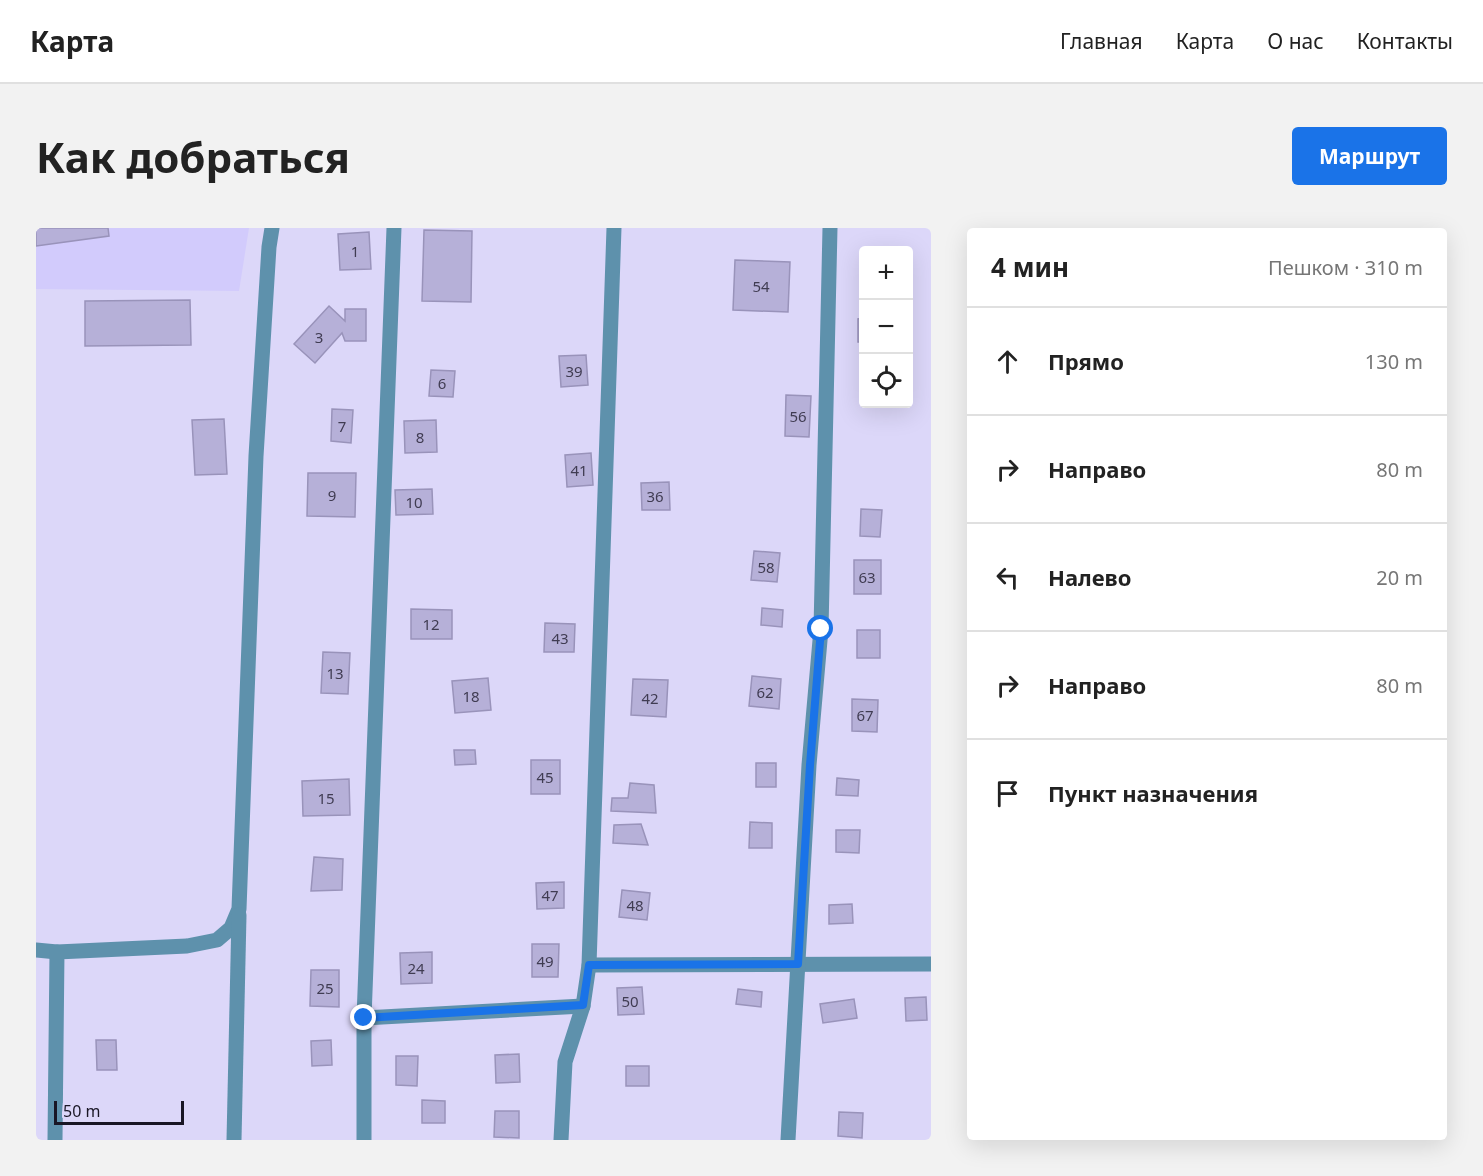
<!DOCTYPE html>
<html lang="ru">
<meta charset="utf-8">
<style>
body{margin:0;font-family:"Noto Sans",sans-serif;background:#f2f2f2;color:#222}
.controls{position:absolute;right:18px;top:18px;display:grid;overflow:hidden;border-radius:6px;box-shadow:0 6px 24px #0002}
.controls button{width:54px;height:54px;display:grid;place-items:center;padding:0;border:0;border-bottom:2px solid #e0e0e0;background:#fff;color:#222;font:30px sans-serif}
.scale{position:absolute;left:18px;bottom:15px;width:130px;box-sizing:border-box;padding-left:6px;border:3px solid #191625;border-top:0;font-size:16px;line-height:21px;white-space:nowrap;color:#191625;-webkit-text-stroke:4px #dcd7f9;paint-order:stroke}
.stop{position:absolute;width:18px;height:18px;margin:-14px;border:4px solid #1a73e8;border-radius:50%;background:#fff}
.stop.end{background:#1a73e8;border-color:#fff;box-shadow:0 2px 6px #0008}
.list{margin:0;padding:0;list-style:none}
h2{display:flex;justify-content:space-between;align-items:center;height:78px;margin:0;padding:0 24px;font-size:26px}
h2 small{font-size:20px;font-weight:400;color:#767676}
.list li{display:grid;grid-template-columns:39px 1fr auto;gap:18px;align-items:center;box-sizing:border-box;height:108px;padding:0 24px;border-top:2px solid #e0e0e0}
.list b{display:block;font-size:22px;white-space:nowrap}
.list em{font-size:20px;font-style:normal;color:#767676}
.icon{flex:none;width:33px;height:33px;fill:none;stroke:currentColor;stroke-width:2;stroke-linecap:round;stroke-linejoin:round}
.map{position:relative;flex:none;width:895px;height:912px;overflow:hidden;border-radius:6px}
header{display:flex;align-items:center;gap:36px;box-sizing:border-box;height:84px;padding:0 30px;background:#fff;border-bottom:2px solid #e0e0e0}
header strong{font-size:28px}
nav{display:flex;gap:33px;margin-inline-start:auto;font-size:21px}
.intro{display:flex;align-items:center;justify-content:space-between;box-sizing:border-box;height:144px;padding:0 36px}
h1{margin:0;font-size:42px}
.button{padding:15px 27px;border-radius:6px;background:#1a73e8;color:#fff;font-size:21px;font-weight:700}
main{display:flex;gap:36px;padding:0 36px}
aside{flex:1;background:#fff;border-radius:6px;box-shadow:0 6px 24px #0002}
.map>svg:first-child{display:block}
.built{fill:#d2cbfc}
.building{fill:#b6b0d8;stroke:#9993ba;stroke-width:1.5}
.lines{fill:none;stroke-linecap:round;stroke-linejoin:round}
.minor{stroke:#5e91ac;stroke-width:15}
.route{stroke:#1a73e8;stroke-width:8}
.labels{text-anchor:middle;dominant-baseline:central;stroke-width:5;stroke-linejoin:round;paint-order:stroke}
.number-label{font-size:15px;fill:#403c52}
</style>
<header>
<strong>Карта</strong>
<nav><a>Главная</a><a>Карта</a><a>О нас</a><a>Контакты</a></nav>
</header>
<div class="intro"><h1>Как добраться</h1><a class="button">Маршрут</a></div>
<main>
<div class="map">
<svg width="895" height="912" viewBox="0 0 895 912">
<rect width="100%" height="100%" fill="#dcd7f9"/>
<!-- built -->
<polygon class="built" points="0,0 213,0 203,63 0,61"/>
<!-- building -->
<g class="building">
<polygon points="0,0 72,0 73,8 0,18"/>
<polygon points="388,2 436,3 435,74 386,73"/>
<polygon points="333,4 335,41 304,42 302,6"/>
<polygon points="699,32 754,34 752,84 697,82"/>
<polygon points="154,72 155,117 49,118 49,73"/>
<polygon points="293,78 309,93 309,81 330,81 330,113 309,113 306,105 279,135 258,116"/>
<polygon points="828,90 828,114 822,114 822,91"/>
<polygon points="550,127 552,157 525,159 523,128"/>
<polygon points="395,142 419,143 417,169 393,168"/>
<polygon points="750,167 775,168 773,209 749,208"/>
<polygon points="296,181 317,182 315,215 295,213"/>
<polygon points="188,191 191,246 159,247 156,192"/>
<polygon points="400,192 401,224 369,225 368,193"/>
<polygon points="555,225 557,257 531,259 529,227"/>
<polygon points="272,245 320,245 319,289 271,288"/>
<polygon points="633,254 634,282 606,282 605,255"/>
<polygon points="396,261 397,286 360,287 359,262"/>
<polygon points="825,281 846,282 844,309 824,308"/>
<polygon points="718,323 744,325 741,354 715,352"/>
<rect x="818" y="332" width="27" height="34"/>
<polygon points="726,380 747,382 746,399 725,397"/>
<polygon points="375,381 416,382 416,411 375,411"/>
<polygon points="509,395 539,396 538,424 508,424"/>
<rect x="821" y="402" width="23" height="28"/>
<polygon points="287,424 314,425 312,466 285,465"/>
<polygon points="716,448 745,451 743,481 713,478"/>
<polygon points="452,450 455,482 419,485 416,453"/>
<polygon points="597,451 632,452 630,489 595,487"/>
<polygon points="816,471 842,472 841,504 816,503"/>
<polygon points="418,522 439,522 440,536 419,537"/>
<rect x="495" y="532" width="29" height="34"/>
<rect x="720" y="535" width="20" height="24"/>
<polygon points="801,550 823,552 822,568 800,567"/>
<polygon points="313,551 314,587 267,588 266,553"/>
<polygon points="594,555 618,557 620,585 575,583 576,570 592,570"/>
<polygon points="714,594 736,595 736,620 713,620"/>
<polygon points="605,596 612,617 577,615 578,597"/>
<polygon points="800,602 824,602 823,625 800,624"/>
<polygon points="278,629 307,631 306,662 275,663"/>
<polygon points="528,654 528,680 501,681 500,655"/>
<polygon points="586,662 614,665 611,692 583,689"/>
<polygon points="816,676 817,695 793,696 793,677"/>
<polygon points="496,716 523,716 522,749 496,749"/>
<polygon points="396,724 396,755 365,756 364,725"/>
<polygon points="275,742 303,742 303,779 274,778"/>
<polygon points="606,759 608,786 582,787 581,760"/>
<polygon points="702,761 726,764 725,779 700,776"/>
<polygon points="890,769 891,792 870,793 869,770"/>
<polygon points="818,771 821,790 787,795 784,776"/>
<polygon points="60,812 80,812 81,842 61,842"/>
<polygon points="295,812 296,837 276,838 275,813"/>
<polygon points="483,826 484,854 460,855 459,827"/>
<polygon points="360,828 382,828 381,858 360,857"/>
<rect x="590" y="838" width="23" height="20"/>
<polygon points="386,872 409,873 409,895 386,895"/>
<polygon points="459,883 483,883 483,910 458,909"/>
<polygon points="803,884 827,885 826,910 802,908"/>
</g>
<g class="lines">
<!-- minor -->
<g class="minor">
<polyline points="0,722 21,724"/>
<polyline points="553,737 895,736"/>
<polyline points="328,790 547,778"/>
<polyline points="19,912 21,724 151,718 181,712 195,700 203,681 220,228 233,19 236,0"/>
<polyline points="198,912 203,687"/>
<polyline points="328,912 328,790 358,0"/>
<polyline points="525,912 529,834 547,778 553,737 578,0"/>
<polyline points="752,912 773,537 785,401 794,0"/>
</g>
</g>
<g class="lines">
<!-- route -->
<polyline class="route" points="328,790 547,777 553,737 762,736 774,537 785,401"/>
</g>
<g class="labels">
<!-- number labels -->
<g class="number-label">
<text x="319" y="23">1</text>
<text x="725" y="58">54</text>
<text x="283" y="109">3</text>
<text x="538" y="143">39</text>
<text x="406" y="155">6</text>
<text x="762" y="188">56</text>
<text x="306" y="198">7</text>
<text x="384" y="209">8</text>
<text x="543" y="242">41</text>
<text x="296" y="267">9</text>
<text x="619" y="268">36</text>
<text x="378" y="274">10</text>
<text x="730" y="339">58</text>
<text x="831" y="349">63</text>
<text x="395" y="396">12</text>
<text x="524" y="410">43</text>
<text x="299" y="445">13</text>
<text x="729" y="464">62</text>
<text x="435" y="468">18</text>
<text x="614" y="470">42</text>
<text x="829" y="487">67</text>
<text x="509" y="549">45</text>
<text x="290" y="570">15</text>
<text x="514" y="667">47</text>
<text x="599" y="677">48</text>
<text x="509" y="733">49</text>
<text x="380" y="740">24</text>
<text x="289" y="760">25</text>
<text x="594" y="773">50</text>
</g>
</g>
</svg>
<div class="controls">
<button>+</button>
<button>−</button>
<button><svg class="icon" aria-label="locate" viewBox="0 0 24 24"><circle cx="12" cy="12" r="6"/><path d="M12 2v4M12 18v4M2 12h4M18 12h4"/></svg></button>
</div>
<div class="scale">50 m</div>
<div class="stop" style="left:785px;top:401px"></div>
<div class="stop end" style="left:328px;top:790px"></div>
</div>
<aside>
<h2>4 мин<small>Пешком · 310 m</small></h2>
<ul class="list">
<li><svg class="icon" aria-label="ahead" viewBox="0 0 24 24"><path d="M12 20V5M6 11l6-6 6 6"/></svg><div><b>Прямо</b></div><em>130 m</em></li>
<li><svg class="icon" aria-label="right" viewBox="0 0 24 24"><path d="M7 20v-9h11M14 6l5 5-5 5"/></svg><div><b>Направо</b></div><em>80 m</em></li>
<li><svg class="icon" aria-label="left" viewBox="0 0 24 24"><path d="M17 20v-9H6M10 6l-5 5 5 5"/></svg><div><b>Налево</b></div><em>20 m</em></li>
<li><svg class="icon" aria-label="right" viewBox="0 0 24 24"><path d="M7 20v-9h11M14 6l5 5-5 5"/></svg><div><b>Направо</b></div><em>80 m</em></li>
<li><svg class="icon" aria-label="arrive" viewBox="0 0 24 24"><path d="M6 21V4h12l-3 4 3 4H6"/></svg><div><b>Пункт назначения</b></div></li>
</ul>
</aside>
</main>
